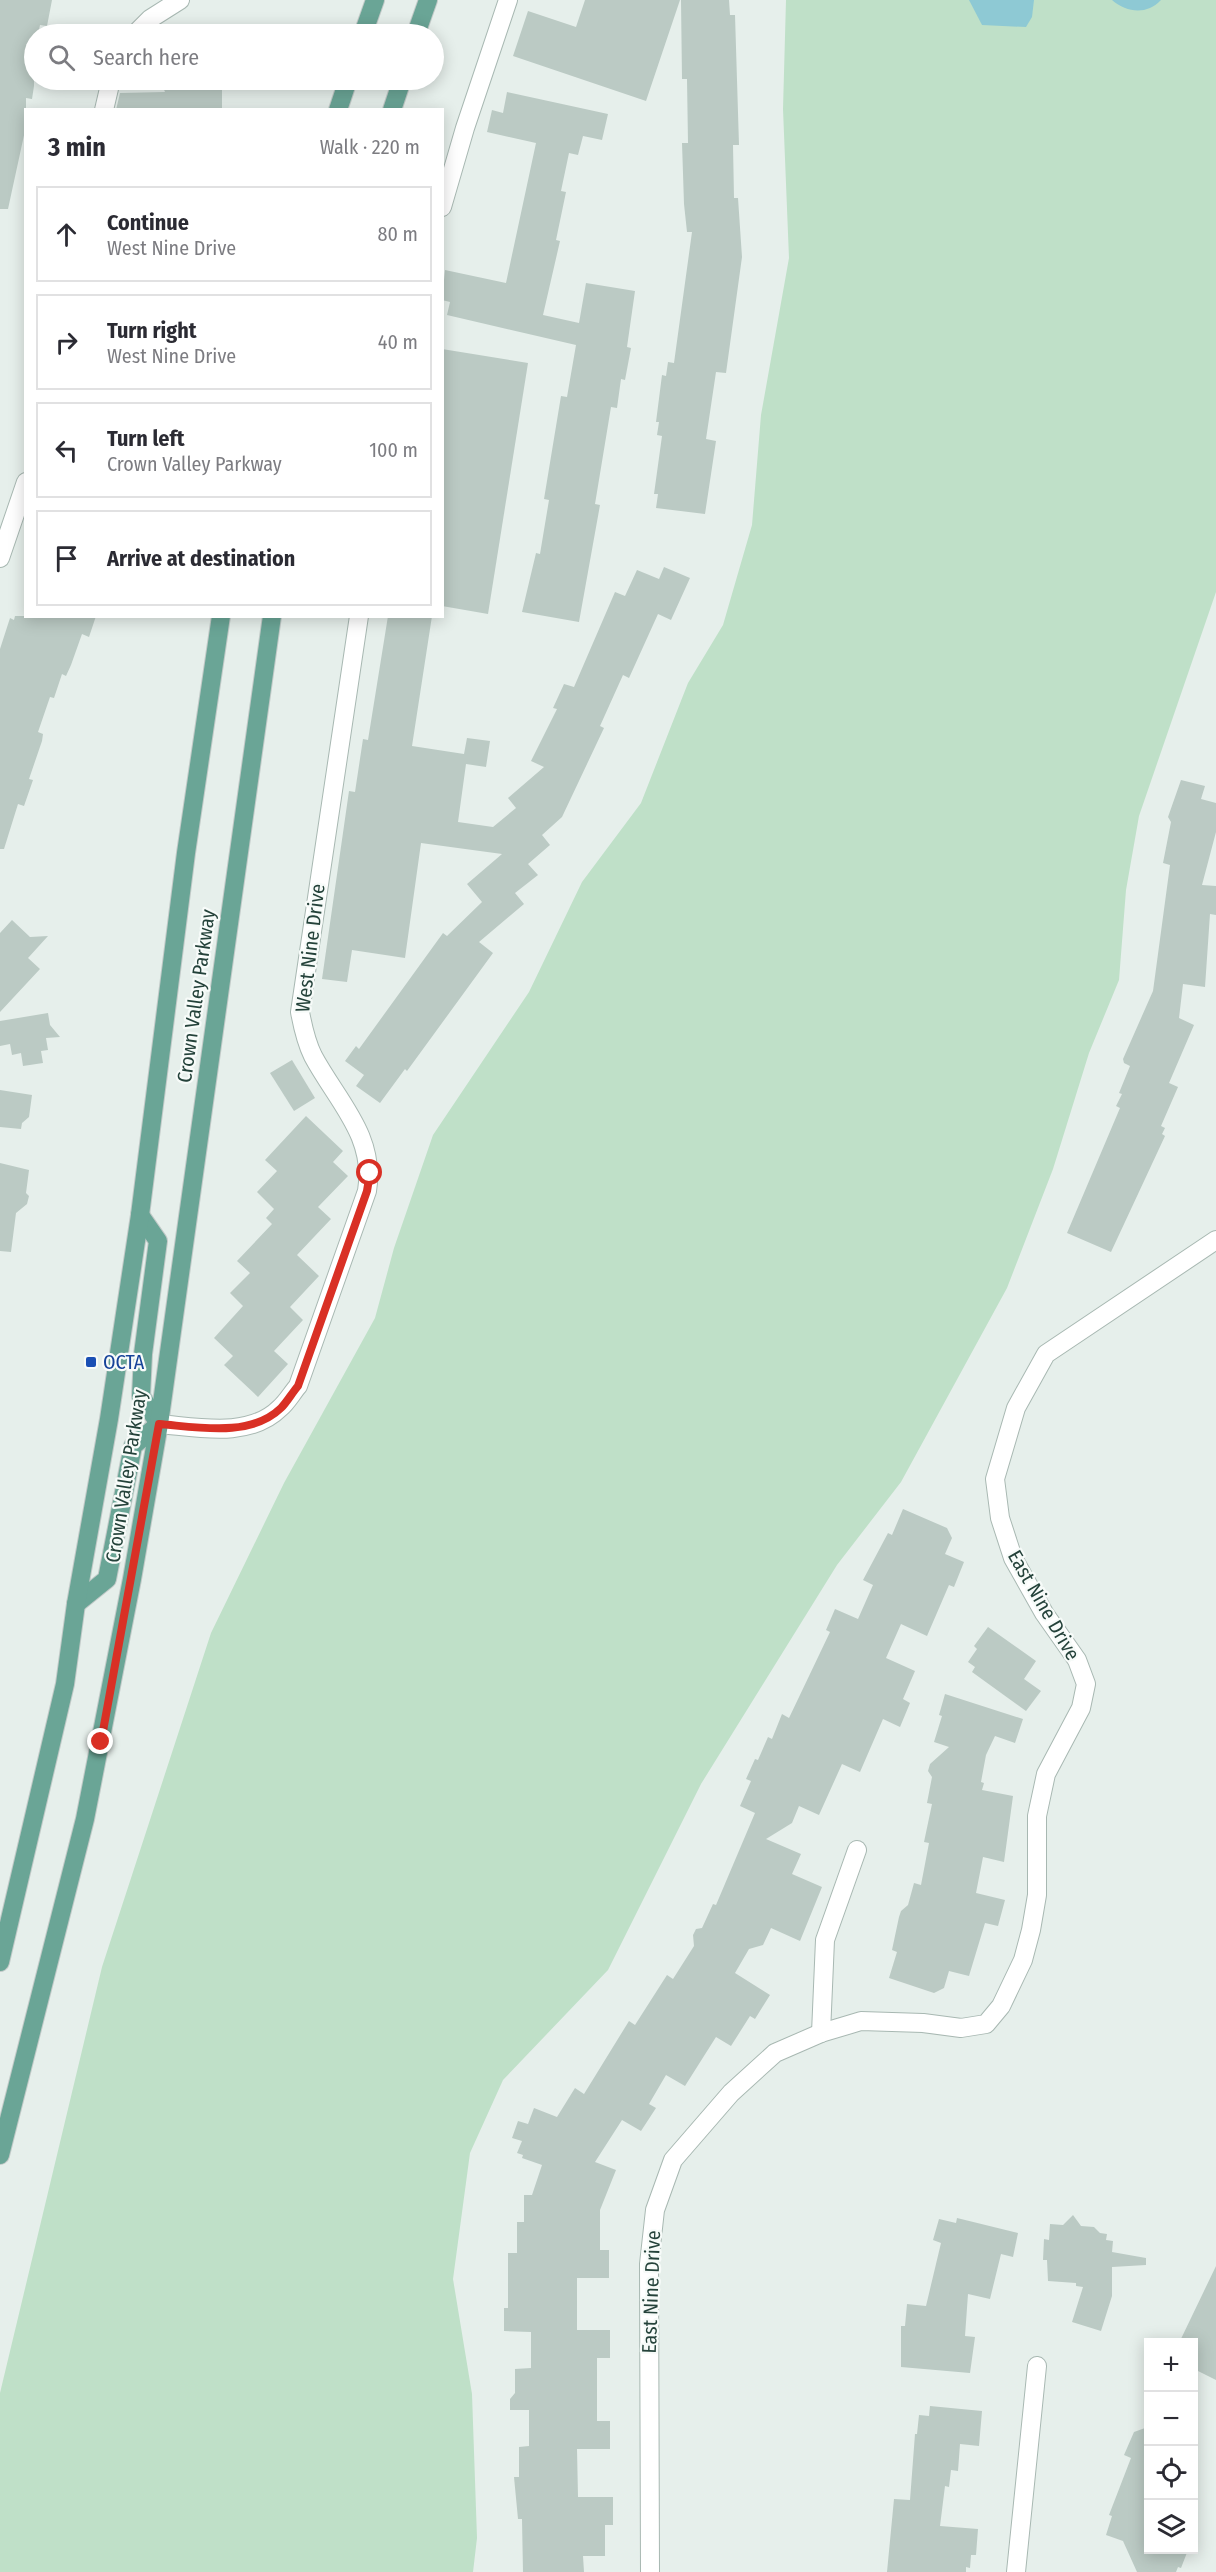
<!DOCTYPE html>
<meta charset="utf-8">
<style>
body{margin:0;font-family:"Fira Sans Condensed",sans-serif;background:#f7f7f7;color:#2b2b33}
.controls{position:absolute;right:18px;bottom:18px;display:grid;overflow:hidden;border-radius:0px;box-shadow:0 3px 15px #0003}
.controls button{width:54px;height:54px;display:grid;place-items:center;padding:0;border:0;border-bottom:2px solid #e1e1e2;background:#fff;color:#2b2b33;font:30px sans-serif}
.stop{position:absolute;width:18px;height:18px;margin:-14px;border:4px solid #d93025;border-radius:50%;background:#fff}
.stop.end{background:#d93025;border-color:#fff;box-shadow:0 2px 6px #0008}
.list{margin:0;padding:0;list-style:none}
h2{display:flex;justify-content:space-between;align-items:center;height:78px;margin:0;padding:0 24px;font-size:26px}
h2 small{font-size:20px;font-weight:400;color:#7c7c81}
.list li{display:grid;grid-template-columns:39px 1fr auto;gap:18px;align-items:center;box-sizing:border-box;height:96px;margin:0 12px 12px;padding:0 12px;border:2px solid #e1e1e2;border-radius:0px}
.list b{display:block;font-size:22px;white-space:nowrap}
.list p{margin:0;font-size:20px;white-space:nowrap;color:#7c7c81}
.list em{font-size:20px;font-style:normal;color:#7c7c81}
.icon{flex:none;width:33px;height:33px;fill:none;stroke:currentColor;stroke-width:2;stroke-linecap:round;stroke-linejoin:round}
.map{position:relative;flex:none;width:1216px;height:2572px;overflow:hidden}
.search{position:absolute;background:#fff;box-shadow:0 3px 15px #0003;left:24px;top:24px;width:420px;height:66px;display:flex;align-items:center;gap:15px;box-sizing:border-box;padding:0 21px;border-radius:33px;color:#7c7c81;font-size:22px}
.panel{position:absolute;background:#fff;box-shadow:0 3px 15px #0003;left:24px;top:108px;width:420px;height:510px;border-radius:0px}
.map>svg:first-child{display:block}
.green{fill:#bfe0c8}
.water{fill:#8ec9d4}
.building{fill:#bbcac4}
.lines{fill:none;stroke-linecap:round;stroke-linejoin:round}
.street-casing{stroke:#a8b8b2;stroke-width:20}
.primary-casing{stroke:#c2cac8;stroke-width:20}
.street{stroke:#fff;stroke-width:18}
.primary{stroke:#6aa596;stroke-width:18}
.route{stroke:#d93025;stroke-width:8}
.transit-dot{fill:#1a4fb4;stroke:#f7fbf9;stroke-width:2}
.labels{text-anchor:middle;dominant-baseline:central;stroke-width:4.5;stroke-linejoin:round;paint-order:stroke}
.street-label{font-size:20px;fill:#24423a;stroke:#f7fbf9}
.transit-label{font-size:20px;fill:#164399;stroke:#f7fbf9;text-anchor:start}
</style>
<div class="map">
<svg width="1216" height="2572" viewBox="0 0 1216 2572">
<rect width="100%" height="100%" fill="#e6efeb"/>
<!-- green -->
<polygon class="green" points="786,0 1216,0 1216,592 1139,816 1126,890 1119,980 1089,1053 1053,1169 1007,1288 948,1396 901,1482 837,1565 701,1784 608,1970 503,2080 470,2153 453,2279 472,2394 477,2538 473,2572 0,2572 0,2393 102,1967 211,1633 284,1483 375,1318 394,1248 433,1135 529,992 582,882 641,803 688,683 723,625 752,525 761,415 789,258 783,109"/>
<!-- water -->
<g class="water">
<polygon points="969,0 1034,0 1032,17 1026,27 982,25"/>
<path d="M1112 0H1161C1147 15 1127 13 1112 0Z"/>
</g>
<!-- building -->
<g class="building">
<polygon points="0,0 52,0 47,26 40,25 38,34 34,34 34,86 32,99 26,98 26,126 8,209 0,209"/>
<polygon points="585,0 680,0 646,101 513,56 528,11 576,27"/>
<polygon points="681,0 729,0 730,15 735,15 739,145 733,145 734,198 738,198 742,257 726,373 716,372 706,439 716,441 705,514 656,508 658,494 654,494 662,436 657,435 659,422 656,422 662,375 666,376 668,362 674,363 692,232 687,232 684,204 682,143 688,143 687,79 682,79"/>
<polygon points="160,80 222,80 222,108 116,110 120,93 165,92"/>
<polygon points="507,92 608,114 602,140 583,136 578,155 569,153 561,191 566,192 556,240 560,241 543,315 579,323 586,283 635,291 627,347 631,348 625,380 621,379 617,408 611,407 595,504 600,505 579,622 522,612 536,553 540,554 549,500 544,499 561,396 567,397 576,345 447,315 450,302 442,300 445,270 506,283 536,143 487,132 492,110 503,113"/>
<polygon points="442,349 528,363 488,614 442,606"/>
<polygon points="664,567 690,578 671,620 658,614 629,678 623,675 600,726 604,728 562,817 542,835 550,845 528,864 538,875 515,893 524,904 479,942 493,953 407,1071 405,1069 380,1103 356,1086 364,1075 345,1061 356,1046 359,1049 443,933 447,936 482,902 467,884 502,854 421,843 405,958 352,950 347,982 322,979 349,791 355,792 363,739 368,740 388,616 432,616 412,746 464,754 467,738 490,741 486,767 466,764 458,822 493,827 516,808 508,798 544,767 531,761 557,709 553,708 564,684 574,687 615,592 625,596 637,570 659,579"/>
<polygon points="15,616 96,616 89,637 82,634 71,665 66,676 62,674 54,698 50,697 38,732 43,734 42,741 29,779 33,780 24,806 18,804 4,849 0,849 0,649 10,618 14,620"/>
<polygon points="1181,780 1205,786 1201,799 1216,803 1216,832 1202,885 1216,886 1216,915 1210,914 1205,987 1183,984 1179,1018 1194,1025 1169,1083 1178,1087 1161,1126 1165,1128 1162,1134 1165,1136 1111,1252 1067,1233 1120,1108 1116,1106 1122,1094 1119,1093 1130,1066 1124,1063 1123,1059 1153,991 1170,865 1163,863 1171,822 1168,817"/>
<polygon points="12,920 30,937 48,936 28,958 40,969 0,1012 0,933"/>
<polygon points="48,1013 50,1025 60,1037 46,1038 48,1050 41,1051 43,1063 23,1066 21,1053 12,1055 10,1044 0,1046 0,1021"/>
<polygon points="292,1060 315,1098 294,1111 270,1073"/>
<polygon points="0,1090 32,1095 29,1117 22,1123 21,1129 0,1127"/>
<polygon points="306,1116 343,1151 333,1162 348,1176 318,1207 331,1219 297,1255 319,1276 290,1307 303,1320 274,1351 288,1364 258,1397 224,1365 233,1356 214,1338 243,1306 230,1293 250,1273 237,1261 272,1224 266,1218 274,1209 257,1192 277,1171 265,1160"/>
<polygon points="0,1163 29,1170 26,1193 29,1196 27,1204 16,1213 11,1252 0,1251"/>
<polygon points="903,1509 947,1528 952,1538 945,1554 964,1562 954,1587 949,1585 927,1636 901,1624 886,1658 915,1671 903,1699 910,1703 900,1727 883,1719 860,1772 842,1764 819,1815 799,1806 792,1823 766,1839 801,1854 792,1874 822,1887 800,1941 771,1928 763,1945 749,1949 735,1973 770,1995 755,2019 750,2016 731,2046 716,2037 685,2086 666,2075 649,2104 656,2108 641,2131 622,2120 595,2162 616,2170 600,2210 600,2250 609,2250 609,2278 577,2278 577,2330 610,2330 610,2358 597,2358 597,2421 610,2421 610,2449 577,2449 578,2497 613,2497 613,2525 605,2525 605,2556 583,2556 584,2572 523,2572 522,2519 518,2519 514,2477 519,2477 519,2447 529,2446 529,2410 510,2410 510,2399 515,2393 515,2369 531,2368 531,2332 504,2331 504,2308 508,2308 508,2253 517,2253 517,2222 524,2222 524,2195 532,2195 542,2165 522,2158 523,2155 517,2153 522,2141 512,2138 518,2121 528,2124 534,2108 557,2117 575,2088 584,2094 629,2021 635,2025 667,1975 673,1979 694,1946 693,1935 696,1929 702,1928 713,1904 716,1905 755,1813 740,1806 751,1781 746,1779 755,1759 758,1760 768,1737 772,1739 782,1714 789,1718 830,1632 826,1630 835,1609 858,1619 873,1585 863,1580 888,1533 892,1535"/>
<polygon points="988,1627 1036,1661 1024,1679 1041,1691 1026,1711 972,1672 975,1667 968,1662 977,1649 974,1646"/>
<polygon points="945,1694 1023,1719 1015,1743 995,1736 986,1755 981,1782 984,1783 982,1790 1013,1796 1004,1862 983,1857 976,1893 1005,1900 998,1926 985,1923 969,1976 949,1971 944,1988 934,1993 889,1978 897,1952 892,1950 899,1917 901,1911 908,1905 914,1883 921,1885 929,1843 924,1842 932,1804 927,1803 932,1777 928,1771 930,1764 949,1747 934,1742 942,1716 939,1715"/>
<polygon points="1073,2215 1081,2226 1094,2227 1100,2233 1107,2234 1106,2240 1113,2241 1112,2252 1146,2258 1146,2265 1112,2267 1112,2296 1101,2331 1072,2322 1083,2287 1076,2286 1076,2283 1048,2281 1047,2260 1043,2260 1044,2239 1049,2240 1050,2224 1063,2225"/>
<polygon points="957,2218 1018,2233 1013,2257 1001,2254 990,2299 968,2294 965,2336 975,2337 970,2373 901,2367 901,2326 905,2326 907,2304 926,2306 941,2243 933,2240 939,2219 956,2223"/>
<polygon points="1216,2266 1216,2380 1194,2369 1194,2343 1179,2343"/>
<polygon points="930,2406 982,2411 979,2446 960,2444 958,2471 951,2470 949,2487 945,2486 940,2526 978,2529 976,2555 971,2555 970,2568 966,2567 966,2572 887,2572 894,2499 910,2500 915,2434 917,2434 919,2415 929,2416"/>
<polygon points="1149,2421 1149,2550 1188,2550 1181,2568 1178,2567 1176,2572 1137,2572 1123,2541 1106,2535 1112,2516 1109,2515 1131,2458 1124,2455 1134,2432 1145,2428"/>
</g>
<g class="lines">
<defs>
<g id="street">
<polyline points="135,34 150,19 180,0"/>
<polyline points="104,110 111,80"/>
<polyline points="442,207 465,128 508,0"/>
<polyline points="0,558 26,482"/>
<path d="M159 1424C197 1427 249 1439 280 1408 287 1402 292 1393 298 1386L367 1191C376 1136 337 1101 313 1056 306 1042 303 1028 300 1012L359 616"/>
<polyline points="821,2033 825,1940 857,1850"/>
<polyline points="650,2572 649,2264 655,2210 673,2160 731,2093 775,2053 821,2033 861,2021 923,2023 961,2028 986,2024 1001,2006 1023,1960 1031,1930 1037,1895 1037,1816 1046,1774 1081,1708 1086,1684 1077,1660 1044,1613 1013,1558 1000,1518 995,1479 1016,1408 1046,1354 1216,1240"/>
<polyline points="1016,2572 1037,2366"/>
</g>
<g id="primary">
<polyline points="363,34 375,0"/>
<polyline points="416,34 428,0"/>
<polyline points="338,110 348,80"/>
<polyline points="392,110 402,80"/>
<polyline points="140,1215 158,1241 143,1354 141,1396 159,1424"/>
<polyline points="76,1604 107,1579 133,1446 159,1424"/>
<polyline points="0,1962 65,1684 76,1604 109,1419 140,1215 186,853 221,616"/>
<polyline points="0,2155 85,1819 132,1579 159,1424 272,616"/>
</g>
</defs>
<!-- street casing -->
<use href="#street" class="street-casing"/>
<!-- primary casing -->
<use href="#primary" class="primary-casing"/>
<!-- street -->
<use href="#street" class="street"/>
<!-- primary -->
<use href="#primary" class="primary"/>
</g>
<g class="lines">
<!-- route -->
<path class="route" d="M101 1742 159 1424C197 1427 250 1438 281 1408 287 1402 292 1393 298 1386L367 1191 370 1173"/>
</g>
<!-- markers -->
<rect class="transit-dot" x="85" y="1356" width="12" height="12" rx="3"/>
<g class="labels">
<!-- street labels -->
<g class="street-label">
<text transform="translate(310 948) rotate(-83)">West Nine Drive</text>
<text transform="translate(196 996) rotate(-82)">Crown Valley Parkway</text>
<text transform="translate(126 1476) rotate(-81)">Crown Valley Parkway</text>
<text transform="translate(1044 1605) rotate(60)">East Nine Drive</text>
<text transform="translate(651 2292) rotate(-88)">East Nine Drive</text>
</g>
<!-- transit labels -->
<g class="transit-label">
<text x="103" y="1362">OCTA</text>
</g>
</g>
</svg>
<div class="controls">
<button>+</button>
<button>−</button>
<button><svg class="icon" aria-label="locate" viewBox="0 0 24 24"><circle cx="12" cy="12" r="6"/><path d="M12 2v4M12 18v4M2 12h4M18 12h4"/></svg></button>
<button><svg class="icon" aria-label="layers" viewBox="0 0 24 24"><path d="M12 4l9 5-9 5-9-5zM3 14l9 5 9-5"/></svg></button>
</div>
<div class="stop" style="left:370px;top:1173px"></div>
<div class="stop end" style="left:101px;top:1742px"></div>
<div class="search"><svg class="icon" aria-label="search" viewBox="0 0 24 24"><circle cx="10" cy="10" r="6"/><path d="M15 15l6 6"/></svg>Search here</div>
<section class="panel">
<h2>3 min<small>Walk · 220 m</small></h2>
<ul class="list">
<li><svg class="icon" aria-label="ahead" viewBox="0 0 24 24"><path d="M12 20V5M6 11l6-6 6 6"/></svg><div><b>Continue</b><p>West Nine Drive</p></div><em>80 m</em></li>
<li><svg class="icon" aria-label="right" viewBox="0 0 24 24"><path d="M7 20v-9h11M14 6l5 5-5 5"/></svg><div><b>Turn right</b><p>West Nine Drive</p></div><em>40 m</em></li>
<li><svg class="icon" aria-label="left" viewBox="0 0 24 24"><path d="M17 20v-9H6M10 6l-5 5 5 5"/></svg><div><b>Turn left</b><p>Crown Valley Parkway</p></div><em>100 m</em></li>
<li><svg class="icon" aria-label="arrive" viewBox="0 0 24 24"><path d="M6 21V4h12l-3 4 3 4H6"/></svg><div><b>Arrive at destination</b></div></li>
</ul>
</section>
</div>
